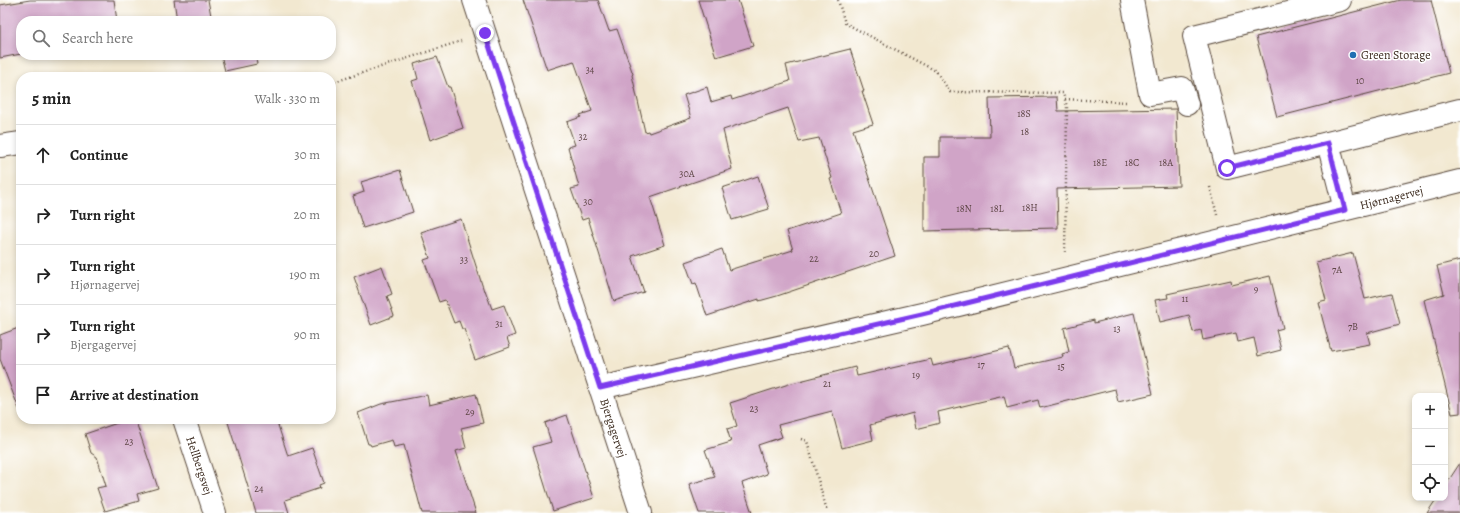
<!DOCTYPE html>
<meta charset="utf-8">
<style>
body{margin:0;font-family:Alegreya,serif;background:#f2f2f2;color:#222}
.controls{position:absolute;right:12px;bottom:12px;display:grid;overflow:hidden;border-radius:8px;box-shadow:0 2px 6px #0003}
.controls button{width:36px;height:36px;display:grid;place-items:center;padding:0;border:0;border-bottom:1px solid #e0e0e0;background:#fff;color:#222;font:20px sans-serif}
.stop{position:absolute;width:12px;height:12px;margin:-9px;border:3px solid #7c3aed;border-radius:50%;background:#fff}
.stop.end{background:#7c3aed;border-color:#fff;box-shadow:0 1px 4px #0008}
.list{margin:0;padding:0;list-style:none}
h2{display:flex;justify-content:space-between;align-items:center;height:52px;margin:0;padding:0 16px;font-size:17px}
h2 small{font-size:13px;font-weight:400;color:#767676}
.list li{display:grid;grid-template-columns:26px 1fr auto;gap:12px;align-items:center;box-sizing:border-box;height:60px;padding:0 16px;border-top:1px solid #e0e0e0}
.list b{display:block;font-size:15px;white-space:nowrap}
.list p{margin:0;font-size:13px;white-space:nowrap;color:#767676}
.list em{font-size:13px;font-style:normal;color:#767676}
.icon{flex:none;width:22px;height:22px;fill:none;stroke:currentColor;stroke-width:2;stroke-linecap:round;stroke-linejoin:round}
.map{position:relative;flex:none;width:1460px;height:513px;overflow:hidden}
.search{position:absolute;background:#fff;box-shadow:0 2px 6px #0003;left:16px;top:16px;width:320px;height:44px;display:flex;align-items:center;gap:10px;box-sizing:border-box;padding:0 14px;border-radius:16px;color:#767676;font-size:15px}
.panel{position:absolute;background:#fff;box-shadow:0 2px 6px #0003;left:16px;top:72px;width:320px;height:352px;border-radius:16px}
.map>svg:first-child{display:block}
.building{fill:#d0a4c7}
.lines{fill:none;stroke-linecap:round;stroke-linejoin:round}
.minor-casing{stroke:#564639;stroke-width:24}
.path{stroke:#564639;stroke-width:2.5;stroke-dasharray:1 3;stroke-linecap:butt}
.minor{stroke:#fff;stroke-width:22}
.route{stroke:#7c3aed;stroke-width:5}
.poi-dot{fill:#1f6fb2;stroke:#fff;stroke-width:1.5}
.labels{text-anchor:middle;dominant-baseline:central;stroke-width:3;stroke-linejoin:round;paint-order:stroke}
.number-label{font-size:10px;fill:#604848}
.poi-label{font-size:12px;fill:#3b2a1e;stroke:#fff;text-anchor:start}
.street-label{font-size:12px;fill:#3b2a1e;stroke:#fff}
</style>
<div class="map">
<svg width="1460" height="513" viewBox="0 0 1460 513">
<rect width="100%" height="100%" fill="#fff"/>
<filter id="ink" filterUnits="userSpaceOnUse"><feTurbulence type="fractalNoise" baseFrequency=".025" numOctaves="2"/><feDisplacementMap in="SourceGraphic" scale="8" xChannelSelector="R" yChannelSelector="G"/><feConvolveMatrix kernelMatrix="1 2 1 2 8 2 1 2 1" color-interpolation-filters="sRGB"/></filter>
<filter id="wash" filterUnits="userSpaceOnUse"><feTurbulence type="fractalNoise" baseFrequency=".012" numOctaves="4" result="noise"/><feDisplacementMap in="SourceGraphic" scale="16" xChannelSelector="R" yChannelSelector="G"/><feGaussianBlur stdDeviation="0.9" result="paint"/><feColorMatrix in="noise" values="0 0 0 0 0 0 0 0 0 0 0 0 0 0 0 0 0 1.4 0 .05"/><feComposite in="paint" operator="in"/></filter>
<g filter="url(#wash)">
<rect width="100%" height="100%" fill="#f2e8d0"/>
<g id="blocks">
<!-- building -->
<g class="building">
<polygon points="30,0 114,0 117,21 21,21 21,54 0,58 0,5"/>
<polygon points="174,0 208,0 212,21 177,21"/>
<polygon points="523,0 598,0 609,31 617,29 633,74 632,75 645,132 648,131 649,133 691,118 684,95 707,87 711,102 731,96 732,100 790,81 786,65 850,49 864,91 862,91 873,124 853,130 895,256 777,296 759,301 759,299 707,316 696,283 693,284 685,262 722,249 729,270 793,250 787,231 841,213 830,179 832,178 819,138 799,142 788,108 723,130 732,169 650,197 665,245 632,256 644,292 614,301 588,218 582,220 571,189 579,187 568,147 575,145 567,122 581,117 580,115 592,111 574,61 547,70"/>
<polygon points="698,0 738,0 753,46 716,57"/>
<polygon points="1401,0 1431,0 1449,73 1277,117 1256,37"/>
<polygon points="221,55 255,55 257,64 225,71"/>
<polygon points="437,57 448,87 450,87 463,128 430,140 412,81 418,79 414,64"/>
<polygon points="1057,97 1058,111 1176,109 1179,186 1057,189 1058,228 924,231 924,157 940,157 940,137 990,137 989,98"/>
<polygon points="400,170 413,212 363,228 353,196 364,192 361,182"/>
<polygon points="758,176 769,209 732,220 722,188"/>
<polygon points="461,219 484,291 485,290 492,309 504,305 515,335 507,338 510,347 475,360 464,329 462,329 459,321 454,323 445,300 439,302 424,260 430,258 421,232"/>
<polygon points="1353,253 1365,299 1392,293 1400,324 1367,333 1370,344 1331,351 1318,302 1326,300 1316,262"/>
<polygon points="1460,260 1460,413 1452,414 1424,300 1444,294 1437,266"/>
<polygon points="382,266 392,294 387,296 394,316 371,325 354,277"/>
<polygon points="1270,276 1283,328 1276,330 1281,350 1258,356 1254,338 1238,342 1236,333 1203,340 1201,330 1193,332 1189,315 1160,322 1155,300 1168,298 1167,294 1231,280 1232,285"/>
<polygon points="1134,313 1153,394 1118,402 1115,389 1040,408 1038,400 1007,408 1004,396 938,412 940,423 916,429 913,413 870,425 873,440 842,448 832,411 778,425 782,437 758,445 767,474 742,483 752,513 699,513 689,484 715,477 705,450 731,442 727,429 737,426 730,403 792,383 855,367 857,376 931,359 933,366 1009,348 1014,368 1063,357 1062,354 1069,352 1064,328 1094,320 1094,323"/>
<polygon points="21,327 21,409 19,409 0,359 0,335"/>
<polygon points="476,394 483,423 461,428 466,448 456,451 476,513 422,513 404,445 394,447 392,440 371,446 370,444 368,444 358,413 381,404 427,395 429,405"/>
<polygon points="567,415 594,498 553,511 533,447 551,442 545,423"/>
<polygon points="129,419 135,419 158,488 137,494 139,501 105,511 97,488 106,486 97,457 91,453 85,434"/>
<polygon points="227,419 276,419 288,456 312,448 324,483 319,485 320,488 285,500 289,513 256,513"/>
<polygon points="1460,463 1460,513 1427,513 1437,498 1445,498 1445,486"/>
</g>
</g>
</g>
<g filter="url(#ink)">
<use href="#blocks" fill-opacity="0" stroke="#564639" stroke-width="1"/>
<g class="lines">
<defs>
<g id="minor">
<path id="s1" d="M474 0 641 513"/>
<polyline points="1132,0 1150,94 1182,88 1187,104"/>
<polyline points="1340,0 1194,36 1227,168 1460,110"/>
<polyline points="1328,143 1345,209"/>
<polyline points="0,146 21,143"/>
<path id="s2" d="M600 388 922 314 1460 181"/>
<path id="s3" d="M184 419 215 513"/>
</g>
</defs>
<!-- minor casing -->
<use href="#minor" class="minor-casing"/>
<!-- path -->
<g class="path">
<polyline points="838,0 845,23 936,71 950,92 1063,93 1067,107 1065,252"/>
<polyline points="331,83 461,41"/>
<polyline points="1065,99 1126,102"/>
<polyline points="1210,187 1217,215"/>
<polyline points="801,439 807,441 827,511"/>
</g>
<!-- minor -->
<use href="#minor" class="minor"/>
</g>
</g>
<g class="lines" filter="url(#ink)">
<!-- route -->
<polyline class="route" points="485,33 600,388 922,314 1345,210 1328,143 1227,168"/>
</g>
<!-- markers -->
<circle class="poi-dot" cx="1353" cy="55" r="4"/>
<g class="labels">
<!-- number labels -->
<g class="number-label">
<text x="590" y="69">34</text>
<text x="1360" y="80">10</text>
<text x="1024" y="113">18S</text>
<text x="1025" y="131">18</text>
<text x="583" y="136">32</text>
<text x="1100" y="162">18E</text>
<text x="1132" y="162">18C</text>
<text x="1166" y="162">18A</text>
<text x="687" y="173">30A</text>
<text x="588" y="201">30</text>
<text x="1030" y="207">18H</text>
<text x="964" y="208">18N</text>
<text x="997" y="208">18L</text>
<text x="874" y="253">20</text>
<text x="814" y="258">22</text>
<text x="464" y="259">33</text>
<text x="1337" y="269">7A</text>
<text x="1256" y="288">9</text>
<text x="1185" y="298">11</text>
<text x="499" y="323">31</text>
<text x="1353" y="326">7B</text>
<text x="1117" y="328">13</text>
<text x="981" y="364">17</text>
<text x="1061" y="366">15</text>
<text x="916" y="374">19</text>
<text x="827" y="383">21</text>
<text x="754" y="408">23</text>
<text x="470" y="411">29</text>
<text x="129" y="441">23</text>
<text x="259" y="488">24</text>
</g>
<!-- poi labels -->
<g class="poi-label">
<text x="1361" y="55">Green Storage</text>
</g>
<!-- street labels -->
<g class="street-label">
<text stroke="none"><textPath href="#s2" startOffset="814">Hjørnagervej</textPath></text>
<text stroke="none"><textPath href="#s1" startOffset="450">Bjergagervej</textPath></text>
<text stroke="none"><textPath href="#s3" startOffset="49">Hellbergsvej</textPath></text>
</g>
</g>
</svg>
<div class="controls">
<button>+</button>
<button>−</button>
<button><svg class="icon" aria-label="locate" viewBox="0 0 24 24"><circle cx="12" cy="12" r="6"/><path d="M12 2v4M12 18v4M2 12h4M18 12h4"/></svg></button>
</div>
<div class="stop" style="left:1227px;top:168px"></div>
<div class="stop end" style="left:485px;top:33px"></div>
<div class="search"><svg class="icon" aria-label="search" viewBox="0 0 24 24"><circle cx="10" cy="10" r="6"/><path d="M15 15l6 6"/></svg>Search here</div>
<section class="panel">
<h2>5 min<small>Walk · 330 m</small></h2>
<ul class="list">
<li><svg class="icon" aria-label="ahead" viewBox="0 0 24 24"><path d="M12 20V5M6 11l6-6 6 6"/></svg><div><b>Continue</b></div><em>30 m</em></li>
<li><svg class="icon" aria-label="right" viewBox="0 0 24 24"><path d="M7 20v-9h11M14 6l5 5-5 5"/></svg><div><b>Turn right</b></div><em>20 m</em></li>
<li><svg class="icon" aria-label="right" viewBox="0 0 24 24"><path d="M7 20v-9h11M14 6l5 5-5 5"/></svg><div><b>Turn right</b><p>Hjørnagervej</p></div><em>190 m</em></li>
<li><svg class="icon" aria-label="right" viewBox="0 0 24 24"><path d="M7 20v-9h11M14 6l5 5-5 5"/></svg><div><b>Turn right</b><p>Bjergagervej</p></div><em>90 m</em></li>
<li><svg class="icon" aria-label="arrive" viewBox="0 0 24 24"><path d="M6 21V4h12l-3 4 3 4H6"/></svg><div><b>Arrive at destination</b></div></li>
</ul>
</section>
</div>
